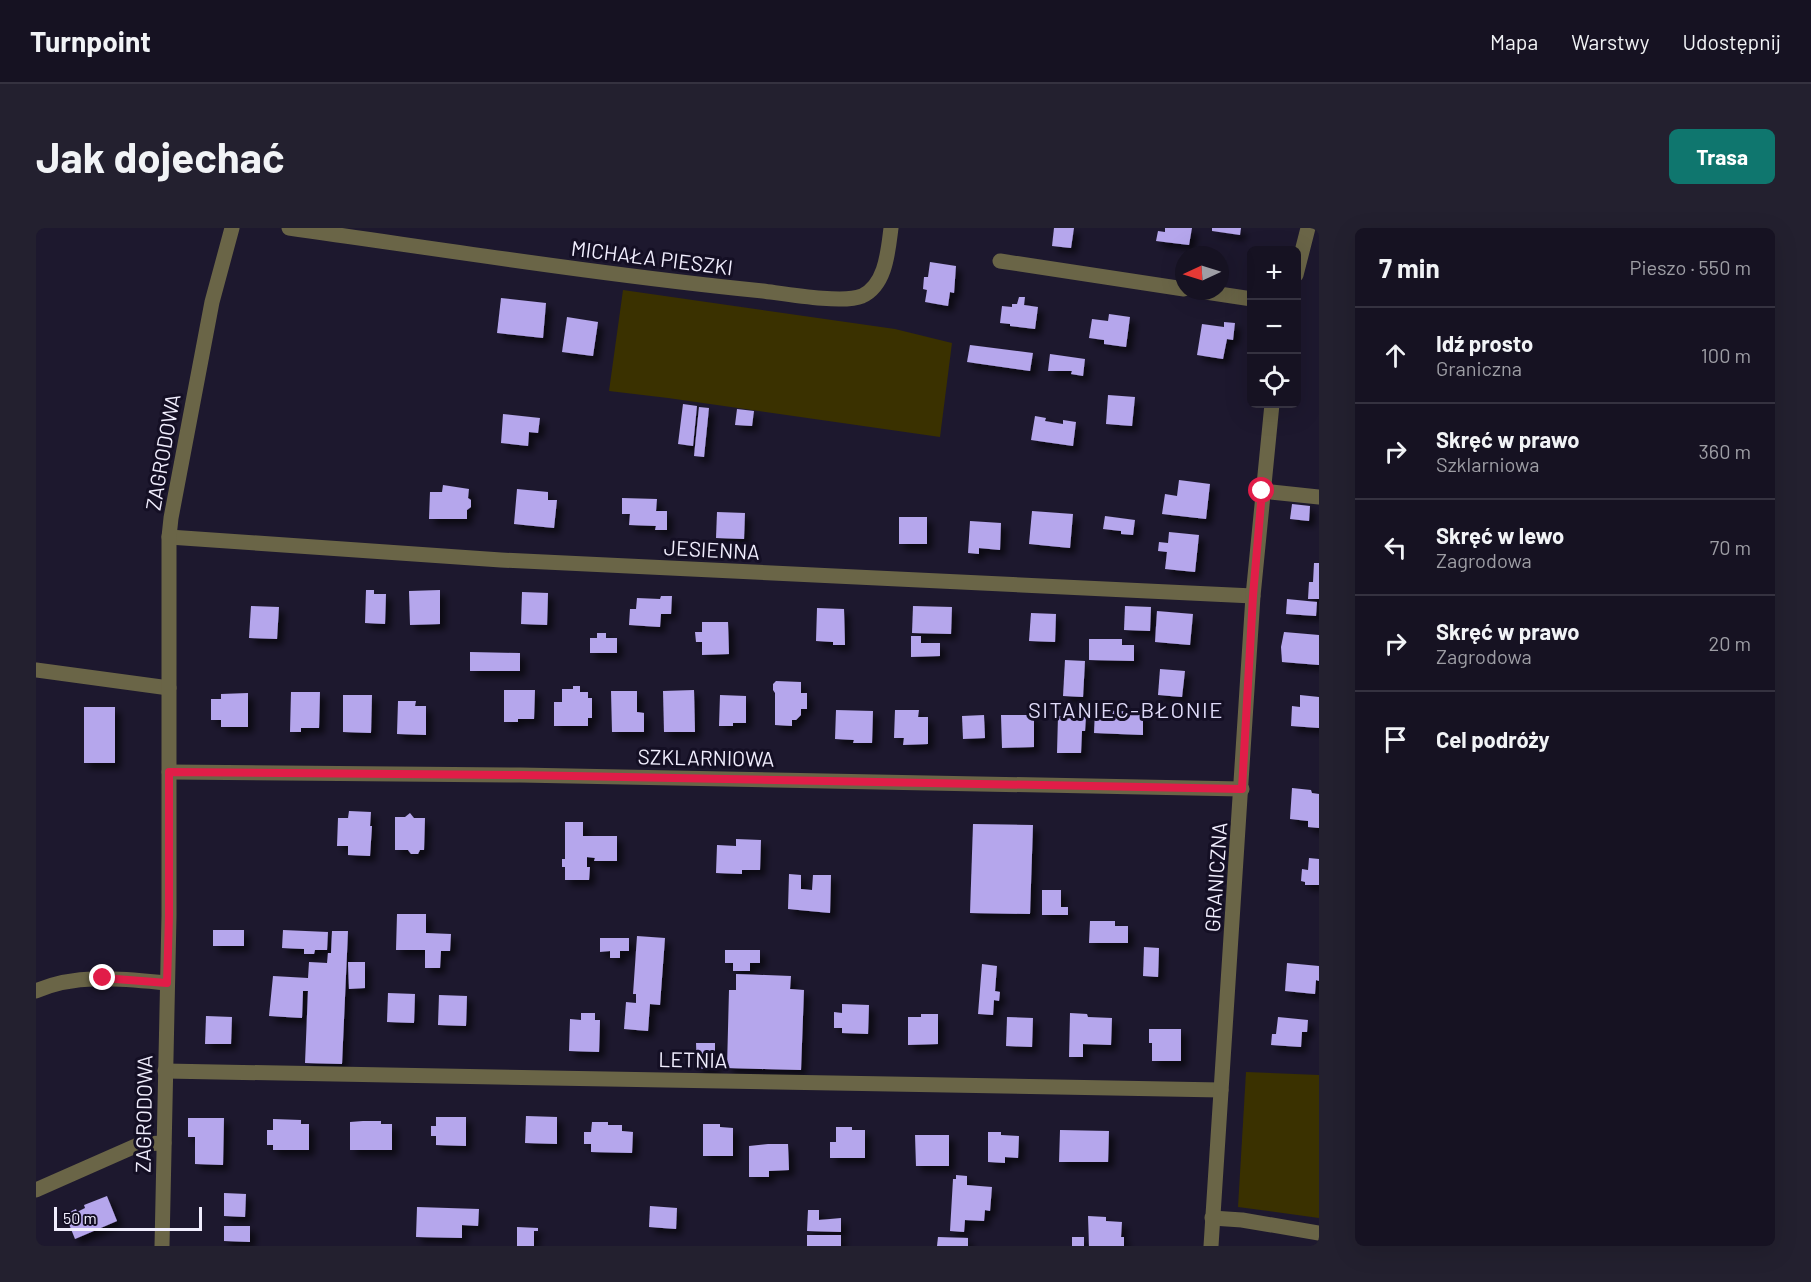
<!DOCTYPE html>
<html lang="pl">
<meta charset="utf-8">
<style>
body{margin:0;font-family:Barlow,sans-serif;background:#23202f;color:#f1f3f6}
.controls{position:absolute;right:18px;top:18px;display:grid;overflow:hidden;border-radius:9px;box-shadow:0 6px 24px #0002}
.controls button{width:54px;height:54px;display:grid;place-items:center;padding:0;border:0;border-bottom:2px solid #353240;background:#161222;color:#f1f3f6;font:30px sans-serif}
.compass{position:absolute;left:1139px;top:18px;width:54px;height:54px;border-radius:50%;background:#161222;box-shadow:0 6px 24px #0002;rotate:266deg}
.scale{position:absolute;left:18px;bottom:15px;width:148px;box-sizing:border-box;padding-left:6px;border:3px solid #f1eefe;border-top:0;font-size:16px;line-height:21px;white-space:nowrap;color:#f1eefe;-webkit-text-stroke:4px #140f24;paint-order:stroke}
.stop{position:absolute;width:18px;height:18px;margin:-14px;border:4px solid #e11d48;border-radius:50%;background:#fff}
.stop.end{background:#e11d48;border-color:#fff;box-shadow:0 2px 6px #0008}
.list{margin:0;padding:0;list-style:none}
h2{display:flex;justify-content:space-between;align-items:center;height:78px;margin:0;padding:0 24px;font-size:26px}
h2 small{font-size:20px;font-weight:400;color:#9e9ea5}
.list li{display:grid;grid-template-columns:39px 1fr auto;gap:18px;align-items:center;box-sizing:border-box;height:96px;padding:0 24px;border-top:2px solid #353240}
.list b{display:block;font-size:22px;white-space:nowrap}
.list p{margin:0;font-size:20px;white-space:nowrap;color:#9e9ea5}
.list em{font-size:20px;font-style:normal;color:#9e9ea5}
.icon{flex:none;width:33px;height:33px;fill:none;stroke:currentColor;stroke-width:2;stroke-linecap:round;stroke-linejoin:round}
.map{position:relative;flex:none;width:1283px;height:1018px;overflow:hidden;border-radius:9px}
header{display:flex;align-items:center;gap:36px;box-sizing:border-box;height:84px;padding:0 30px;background:#161222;border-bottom:2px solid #353240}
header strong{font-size:28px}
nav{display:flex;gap:33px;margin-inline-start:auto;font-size:21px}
.intro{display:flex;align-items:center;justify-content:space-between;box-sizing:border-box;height:144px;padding:0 36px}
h1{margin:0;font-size:42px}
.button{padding:15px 27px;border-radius:9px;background:#0f766e;color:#fff;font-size:21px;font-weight:700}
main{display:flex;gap:36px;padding:0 36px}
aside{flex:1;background:#161222;border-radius:9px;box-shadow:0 6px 24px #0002}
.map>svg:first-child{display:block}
.green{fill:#3a3100}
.building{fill:#b5a6ec;filter:url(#shadow)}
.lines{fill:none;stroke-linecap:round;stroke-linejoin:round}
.minor{stroke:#6a6547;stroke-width:15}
.route{stroke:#e11d48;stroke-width:8}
.labels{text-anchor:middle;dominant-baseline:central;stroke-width:6;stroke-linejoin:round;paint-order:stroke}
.street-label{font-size:21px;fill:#f1eefe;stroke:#140f24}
.neighbourhood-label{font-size:22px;letter-spacing:1.5px;fill:#dfdaf8;stroke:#140f24}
</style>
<header>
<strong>Turnpoint</strong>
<nav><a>Mapa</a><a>Warstwy</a><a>Udostępnij</a></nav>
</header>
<div class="intro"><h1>Jak dojechać</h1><a class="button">Trasa</a></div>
<main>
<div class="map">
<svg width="1283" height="1018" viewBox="0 0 1283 1018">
<defs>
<filter id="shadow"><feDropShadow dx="5.5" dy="5.5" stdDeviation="3" flood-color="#0009"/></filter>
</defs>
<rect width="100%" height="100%" fill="#1d182e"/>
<!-- green -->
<g class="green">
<polygon points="587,62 859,101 916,115 904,209 632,170 573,163"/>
<polygon points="1210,844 1283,847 1283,990 1202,979"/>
</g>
<!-- building -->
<g class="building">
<polygon points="1018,0 1038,0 1035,20 1016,18"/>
<polygon points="1129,0 1156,0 1153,17 1120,13 1122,3 1129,4"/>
<polygon points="1176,0 1205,0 1204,7 1176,3"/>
<polygon points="894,34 920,38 918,65 914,64 912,78 889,74 891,62 887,61 888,49 892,49"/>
<polygon points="983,69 989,69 988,77 1002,79 999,101 974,98 974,96 964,95 966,78 976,79 976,76 981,76"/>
<polygon points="465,70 510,75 507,110 461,105"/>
<polygon points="1073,86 1094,89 1090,119 1068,116 1068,112 1053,110 1056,91 1072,93"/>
<polygon points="531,89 562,94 557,128 526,124"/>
<polygon points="1188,94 1199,95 1197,112 1191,111 1187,131 1161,127 1166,96 1188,99"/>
<polygon points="934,117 997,125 994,143 931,134"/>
<polygon points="1014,126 1049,131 1047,148 1035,146 1036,143 1012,143"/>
<polygon points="1072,167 1099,169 1096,198 1070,196"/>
<polygon points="647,176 661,178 657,218 642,216"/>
<polygon points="663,179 673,180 668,229 658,228"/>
<polygon points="701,181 718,183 716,198 699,197"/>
<polygon points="467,186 504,190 502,205 493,204 492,218 465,215"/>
<polygon points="999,188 1010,190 1009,193 1027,196 1027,192 1040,194 1037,218 995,212"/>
<polygon points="1143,252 1174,256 1170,291 1126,286 1129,266 1141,268"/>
<polygon points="407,257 433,261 432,270 435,272 435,279 431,282 431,291 393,291 394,264 406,264"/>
<polygon points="481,261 512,264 512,272 521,272 518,300 478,296"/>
<polygon points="586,270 621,271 620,283 631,283 631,302 619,302 620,298 593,297 594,286 586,286"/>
<polygon points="1256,276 1274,278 1273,293 1254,291"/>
<polygon points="996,283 1037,286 1034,320 993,316"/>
<polygon points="681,284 709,285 708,311 680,310"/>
<polygon points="1069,288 1099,292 1097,307 1085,306 1085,303 1067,301"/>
<rect x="863" y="289" width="28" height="27"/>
<polygon points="934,293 965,295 964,322 943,320 943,326 932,325"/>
<polygon points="1133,304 1163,307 1159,344 1129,341 1131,324 1122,323 1123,314 1132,315"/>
<polygon points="1278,335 1283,335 1283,371 1272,371 1273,354 1277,354"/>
<polygon points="330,362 338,362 338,366 350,366 349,396 329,395"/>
<polygon points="404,362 404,396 374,397 373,363"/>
<polygon points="486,364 512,365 511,397 485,396"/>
<polygon points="625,368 636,368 635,386 625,386 624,399 593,397 594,381 600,381 601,370 624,371"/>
<polygon points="1251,371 1281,374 1280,388 1250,386"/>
<polygon points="215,378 243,379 241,411 213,410"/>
<polygon points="877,378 916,379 915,406 876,405"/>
<polygon points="1089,378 1115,379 1114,403 1088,402"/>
<polygon points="781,380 808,381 809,417 797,417 797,414 780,413"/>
<polygon points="1121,383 1157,386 1154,417 1119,414"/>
<polygon points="995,385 1020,386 1019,414 993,413"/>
<polygon points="666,394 692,394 693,426 666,427 666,414 660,414 659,404 666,404"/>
<polygon points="1248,404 1283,407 1283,437 1246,434 1245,419"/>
<polygon points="561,405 570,405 570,410 581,410 581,425 554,425 554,410 561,410"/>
<polygon points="875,408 885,408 885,415 904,415 904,428 875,429"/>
<polygon points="1053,411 1086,411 1086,417 1098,417 1098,433 1053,432"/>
<polygon points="434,424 484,425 484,443 434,443"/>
<polygon points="1029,432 1049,433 1047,469 1027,468"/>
<polygon points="1124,441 1149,443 1146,469 1122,467"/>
<polygon points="740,453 765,454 765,465 771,465 771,481 765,481 765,487 760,492 756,492 756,498 739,497 739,465 737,462 737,456"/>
<polygon points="537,458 544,458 544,464 552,464 552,470 556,470 556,490 552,490 552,498 518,498 518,474 526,474 526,461 537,461"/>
<polygon points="468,462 499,462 498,491 482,491 482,494 468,494"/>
<polygon points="658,462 659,504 628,504 627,463"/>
<polygon points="575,463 601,463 601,484 608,485 608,504 576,504"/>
<polygon points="255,464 284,464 283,500 265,500 265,504 254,504"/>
<polygon points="212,465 212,499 185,499 185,492 175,492 175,471 185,471 185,466"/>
<polygon points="307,467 336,467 335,505 307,504"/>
<polygon points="684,467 710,468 710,495 697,495 697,498 683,498"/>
<polygon points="1264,467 1283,469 1283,500 1255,498 1256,478 1264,479"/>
<polygon points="362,473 380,473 379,478 390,478 390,507 361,506"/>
<rect x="48" y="479" width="31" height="56"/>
<polygon points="800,482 837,483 836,515 817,515 818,512 799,511"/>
<polygon points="859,482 883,482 882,489 892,489 892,516 867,517 868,510 858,510"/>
<polygon points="1059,482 1107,484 1107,507 1058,505"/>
<polygon points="948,487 949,510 927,511 926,488"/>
<polygon points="965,487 998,487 998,519 966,520"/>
<polygon points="1022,488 1050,489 1049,503 1046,503 1045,525 1021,525"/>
<polygon points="1256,560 1275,562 1276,565 1283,566 1283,600 1272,599 1272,593 1254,591"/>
<polygon points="313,583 335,584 334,598 336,598 334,628 312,627 312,618 301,618 302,590 312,590"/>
<polygon points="374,585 378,590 389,590 388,622 384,622 382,626 375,626 372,622 359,622 359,589 369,589"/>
<polygon points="529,594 547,594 547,608 581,608 581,633 558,633 559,630 551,629 551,639 554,639 553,652 529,652 529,639 526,639 526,631 529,631"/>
<polygon points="937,596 997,597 994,686 934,685"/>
<polygon points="700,611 725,612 724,642 706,642 706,646 680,645 681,617 700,618"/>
<polygon points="1273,630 1283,631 1283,657 1269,657 1269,654 1265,653 1266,641 1272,642"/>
<polygon points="753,646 765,647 765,661 776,662 777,647 795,647 794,685 752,681"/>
<polygon points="1006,662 1025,662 1025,679 1032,679 1032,687 1006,687"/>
<polygon points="361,686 390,686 390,705 415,706 414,723 405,723 404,740 389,740 389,722 360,722"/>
<polygon points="1054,693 1079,693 1079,698 1092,698 1092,715 1053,715"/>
<rect x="177" y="702" width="31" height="16"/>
<polygon points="247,702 292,704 291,722 279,722 278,726 268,726 268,721 246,720"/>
<polygon points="296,703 312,703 306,836 269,835 272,763 267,763 266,790 233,788 237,748 272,750 273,734 291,735 292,725 295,725"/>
<polygon points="601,708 629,710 624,777 614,776 612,803 588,801 590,774 600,775 600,766 597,766"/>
<polygon points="564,710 593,710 593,723 584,723 584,730 574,730 574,723 564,724"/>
<polygon points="1108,719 1123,720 1122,749 1107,748"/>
<polygon points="689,722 724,722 724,735 714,735 714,743 697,743 697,735 689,735"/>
<polygon points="312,734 329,734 329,760 313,761"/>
<polygon points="1251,735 1283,738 1283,753 1280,752 1279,766 1249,763"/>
<polygon points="946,736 961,738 959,763 964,764 963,773 958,772 957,787 942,786"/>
<polygon points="700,746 755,748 754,761 768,762 765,842 691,840 693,762 700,762"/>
<polygon points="352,765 379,766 378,795 351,794"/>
<polygon points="403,767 431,768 430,798 402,797"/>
<polygon points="806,776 833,777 832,806 806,805 806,800 798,800 798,784 806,785"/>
<polygon points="545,785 559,785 559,792 564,792 563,824 533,823 534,791 545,792"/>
<polygon points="1034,785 1051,786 1052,789 1076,790 1075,817 1047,816 1047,829 1033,829"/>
<polygon points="885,786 902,786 902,816 872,817 872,789 885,789"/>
<polygon points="170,788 196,789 195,816 169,816"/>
<polygon points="971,789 997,790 996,819 970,818"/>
<polygon points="1242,789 1272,792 1271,804 1266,804 1265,819 1235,817 1236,806 1240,806"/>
<polygon points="1113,801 1145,801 1145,833 1116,833 1116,815 1113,815"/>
<polygon points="660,815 679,815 679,840 661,841"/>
<polygon points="490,888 521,889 521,916 489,915"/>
<polygon points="400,889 430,889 430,918 400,917 400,908 395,908 395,898 400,898"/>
<polygon points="152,890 188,890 187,937 159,936 159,909 152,909"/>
<polygon points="237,891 265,892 265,896 273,896 273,922 237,922 237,917 231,917 231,902 237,902"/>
<polygon points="327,893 345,893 345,896 356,896 356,922 314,922 314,894"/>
<polygon points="556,894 572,894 572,897 586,897 586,903 597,904 596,925 555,924 555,916 548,916 548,904 555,904"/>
<polygon points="667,896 684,896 684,899 697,900 697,928 667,928"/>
<polygon points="800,899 816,899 816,902 829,902 829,930 794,930 794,914 800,914"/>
<polygon points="1024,902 1073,903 1072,934 1023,934"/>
<polygon points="952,904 965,904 965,907 983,908 982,930 969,929 969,935 952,934"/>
<polygon points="879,907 913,907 913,938 880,938"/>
<polygon points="732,916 752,916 753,942 733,943 733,949 713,949 713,918"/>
<polygon points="920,947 931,948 931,957 956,959 954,983 949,982 948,993 929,992 928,1004 914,1003 917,951 920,951"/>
<polygon points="188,965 210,966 209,989 188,988"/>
<polygon points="71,968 81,993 39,1011 29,986 40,981 41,984 49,980 48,977"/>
<polygon points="614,978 641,980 640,1001 613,999"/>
<polygon points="381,979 443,981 442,998 426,997 426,1010 380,1009"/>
<polygon points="772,982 783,982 783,992 805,990 805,1004 771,1003"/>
<polygon points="1052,988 1070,989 1070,993 1086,994 1085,1009 1088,1009 1088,1018 1053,1018"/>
<polygon points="188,998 214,998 214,1014 188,1013"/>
<polygon points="481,999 502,1000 502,1003 498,1003 498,1018 481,1018"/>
<rect x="771" y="1007" width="34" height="11"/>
<polygon points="902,1009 932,1010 932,1018 901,1018"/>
<rect x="1036" y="1009" width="12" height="9"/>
</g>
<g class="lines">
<!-- minor -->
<g class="minor">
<path d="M253 0C410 22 568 47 727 63 750 66 807 76 826 68 850 57 852 23 855 0"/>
<polyline points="964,33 1148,61"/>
<polyline points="1260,47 1272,0"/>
<polyline points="1163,63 1216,71"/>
<polyline points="1226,263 1283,269"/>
<polyline points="133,309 465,332 1217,368"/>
<polyline points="0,442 133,460"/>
<polyline points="133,544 484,547 1206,561"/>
<path d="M0 763C41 745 88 751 131 755"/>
<polyline points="129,843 1185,862"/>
<polyline points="0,962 104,916 128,915"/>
<polyline points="1176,990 1206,992 1283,1005"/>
<polyline points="126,1018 133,688 133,309 135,290 176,74 196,0"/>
<polyline points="1175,1018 1217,368 1236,176"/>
</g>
</g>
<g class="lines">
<!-- route -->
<polyline class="route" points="67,750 131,755 133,688 133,544 484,547 1206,561 1217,368 1226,263"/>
</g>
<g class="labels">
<!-- street labels -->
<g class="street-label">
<text transform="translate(616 29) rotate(7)">MICHAŁA PIESZKI</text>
<text transform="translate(126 224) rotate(-80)">ZAGRODOWA</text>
<text transform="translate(676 321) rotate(3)">JESIENNA</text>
<text transform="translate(670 529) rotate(1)">SZKLARNIOWA</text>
<text transform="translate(1179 649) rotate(-86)">GRANICZNA</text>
<text transform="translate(657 831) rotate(1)">LETNIA</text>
<text transform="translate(107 886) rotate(-89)">ZAGRODOWA</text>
</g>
<!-- neighbourhood labels -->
<g class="neighbourhood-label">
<text x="1090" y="481">SITANIEC-BŁONIE</text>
</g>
</g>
</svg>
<div class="controls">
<button>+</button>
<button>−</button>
<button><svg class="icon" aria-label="locate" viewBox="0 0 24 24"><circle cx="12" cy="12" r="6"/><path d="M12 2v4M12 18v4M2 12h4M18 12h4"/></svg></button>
</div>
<svg class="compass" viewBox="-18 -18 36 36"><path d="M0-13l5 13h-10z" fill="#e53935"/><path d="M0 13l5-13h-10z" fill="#9e9ea5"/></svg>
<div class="scale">50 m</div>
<div class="stop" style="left:1226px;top:263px"></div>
<div class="stop end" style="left:67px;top:750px"></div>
</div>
<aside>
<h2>7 min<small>Pieszo · 550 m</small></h2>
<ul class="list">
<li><svg class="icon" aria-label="ahead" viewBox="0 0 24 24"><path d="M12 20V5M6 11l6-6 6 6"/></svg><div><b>Idź prosto</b><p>Graniczna</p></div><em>100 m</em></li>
<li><svg class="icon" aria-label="right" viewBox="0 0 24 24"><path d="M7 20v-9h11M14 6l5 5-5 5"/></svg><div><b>Skręć w prawo</b><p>Szklarniowa</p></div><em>360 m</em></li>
<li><svg class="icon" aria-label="left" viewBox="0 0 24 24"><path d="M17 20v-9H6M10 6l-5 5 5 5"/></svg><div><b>Skręć w lewo</b><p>Zagrodowa</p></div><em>70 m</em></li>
<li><svg class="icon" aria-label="right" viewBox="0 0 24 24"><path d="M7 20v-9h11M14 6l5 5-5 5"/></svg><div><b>Skręć w prawo</b><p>Zagrodowa</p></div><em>20 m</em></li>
<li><svg class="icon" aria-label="arrive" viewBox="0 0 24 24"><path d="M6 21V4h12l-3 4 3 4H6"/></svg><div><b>Cel podróży</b></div></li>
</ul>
</aside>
</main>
